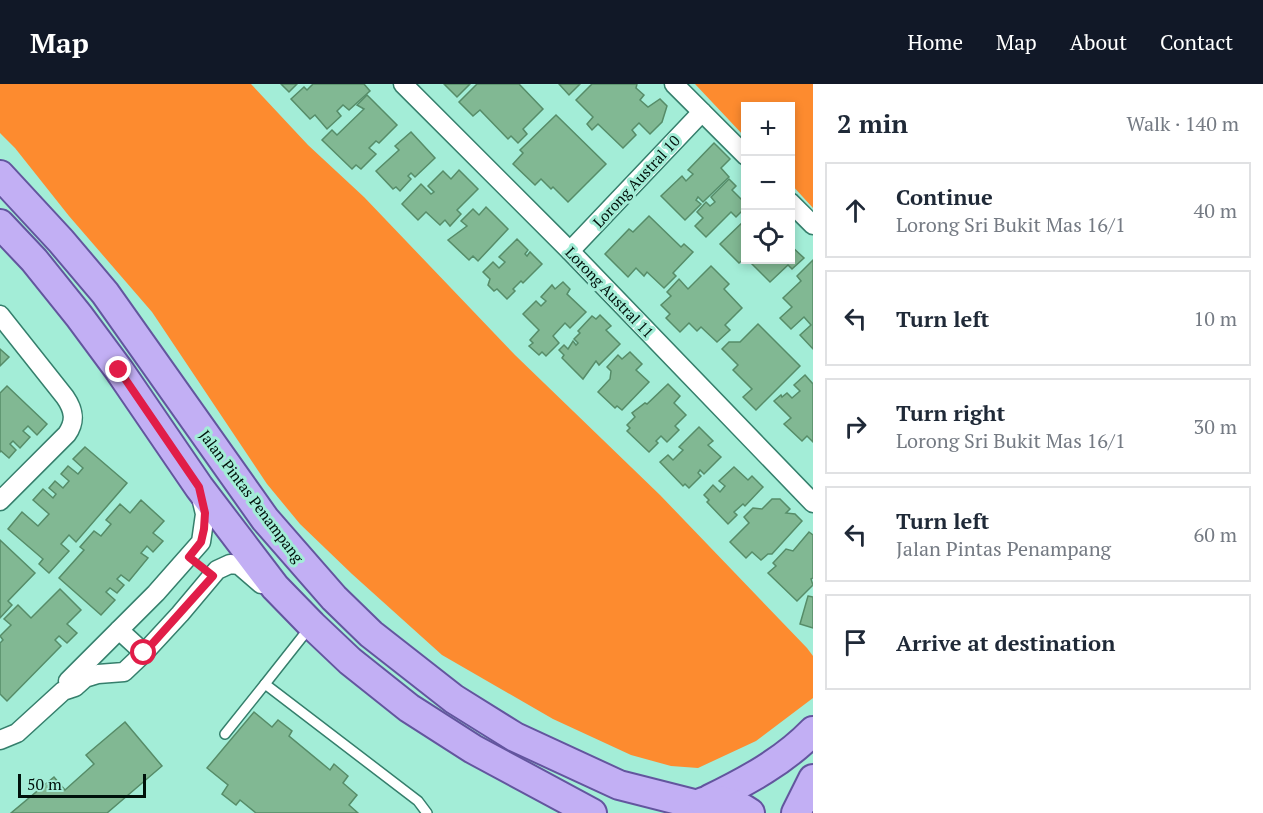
<!DOCTYPE html>
<meta charset="utf-8">
<style>
body{margin:0;font-family:"PT Serif",serif;background:#f6f6f7;color:#1f2937}
.controls{position:absolute;right:18px;top:18px;display:grid;overflow:hidden;border-radius:0px;box-shadow:0 3px 9px #0003}
.controls button{width:54px;height:54px;display:grid;place-items:center;padding:0;border:0;border-bottom:2px solid #e0e1e3;background:#fff;color:#1f2937;font:30px sans-serif}
.scale{position:absolute;left:18px;bottom:15px;width:128px;box-sizing:border-box;padding-left:6px;border:3px solid #00110b;border-top:0;font-size:16px;line-height:21px;white-space:nowrap;color:#00110b;-webkit-text-stroke:4px #a3edd7;paint-order:stroke}
.stop{position:absolute;width:18px;height:18px;margin:-14px;border:4px solid #e11d48;border-radius:50%;background:#fff}
.stop.end{background:#e11d48;border-color:#fff;box-shadow:0 2px 6px #0008}
.list{margin:0;padding:0;list-style:none}
h2{display:flex;justify-content:space-between;align-items:center;height:78px;margin:0;padding:0 24px;font-size:26px}
h2 small{font-size:20px;font-weight:400;color:#747a83}
.list li{display:grid;grid-template-columns:39px 1fr auto;gap:18px;align-items:center;box-sizing:border-box;height:96px;margin:0 12px 12px;padding:0 12px;border:2px solid #e0e1e3;border-radius:0px}
.list b{display:block;font-size:22px;white-space:nowrap}
.list p{margin:0;font-size:20px;white-space:nowrap;color:#747a83}
.list em{font-size:20px;font-style:normal;color:#747a83}
.icon{flex:none;width:33px;height:33px;fill:none;stroke:currentColor;stroke-width:2;stroke-linecap:round;stroke-linejoin:round}
.map{position:relative;flex:none;width:813px;height:729px;overflow:hidden}
header{display:flex;align-items:center;gap:36px;box-sizing:border-box;height:84px;padding:0 30px;background:#111827;color:#fff}
header strong{font-size:28px}
nav{display:flex;gap:33px;margin-inline-start:auto;font-size:21px}
main{display:flex}
aside{flex:1;background:#fff}
.map>svg:first-child{display:block}
.green{fill:#fd8b2f}
.building{fill:#81b893;stroke:#568c68;stroke-width:1.5}
.lines{fill:none;stroke-linecap:round;stroke-linejoin:round}
.service-casing{stroke:#357f6c;stroke-width:12}
.minor-casing{stroke:#357f6c;stroke-width:21}
.primary-casing{stroke:#63559e;stroke-width:32}
.service{stroke:#fff;stroke-width:9}
.minor{stroke:#fff;stroke-width:18}
.primary{stroke:#c2aff4;stroke-width:28}
.route{stroke:#e11d48;stroke-width:8}
.labels{text-anchor:middle;dominant-baseline:central;stroke-width:6;stroke-linejoin:round;paint-order:stroke}
.street-label{font-size:15px;fill:#00110b;stroke:#a3edd7}
</style>
<header>
<strong>Map</strong>
<nav><a>Home</a><a>Map</a><a>About</a><a>Contact</a></nav>
</header>
<main>
<div class="map">
<svg width="813" height="729" viewBox="0 0 813 729">
<rect width="100%" height="100%" fill="#a3edd7"/>
<!-- green -->
<g class="green">
<polygon points="0,0 251,0 308,61 364,113 515,271 660,411 807,564 813,572 813,614 756,657 698,684 671,682 631,671 553,635 442,571 352,490 300,440 267,400 152,228 69,132 15,64 0,49"/>
<polygon points="695,0 813,0 813,124 791,100 790,22 746,22 745,53"/>
</g>
<!-- building -->
<g class="building">
<polygon points="281,0 297,0 289,8"/>
<polygon points="313,0 364,0 370,7 349,26 343,21 337,27 341,32 327,45 315,31 310,35 291,15 304,3 307,6"/>
<polygon points="444,0 470,0 457,13"/>
<polygon points="477,0 519,0 543,25 523,45 527,50 518,59 511,52 508,55 480,26 473,32 459,18"/>
<polygon points="559,0 580,0 569,11"/>
<polygon points="592,0 637,0 636,4 644,11 640,16 648,23 660,15 667,22 662,38 650,50 639,39 632,46 636,51 623,64 598,40 592,46 587,40 593,33 576,16"/>
<polygon points="367,11 397,41 379,59 376,57 369,64 376,70 361,85 356,81 352,85 322,56 332,46 337,51 364,25 357,21"/>
<polygon points="556,31 606,80 568,118 553,103 551,105 541,95 535,101 513,80 523,69 520,66"/>
<polygon points="411,48 435,74 415,93 411,89 408,92 411,95 400,107 396,103 393,105 376,87 399,66 395,62"/>
<polygon points="714,59 730,75 721,84 729,93 703,118 698,113 696,116 701,120 685,136 661,112 682,92 686,97 693,90 688,86"/>
<polygon points="459,86 478,105 457,126 461,130 450,142 445,136 440,141 426,128 418,136 402,120 421,100 431,110 434,108 428,102 443,87 451,95"/>
<polygon points="729,95 736,102 732,106 746,120 746,123 736,133 731,128 706,153 695,142 703,134 697,128 706,118 710,122 715,118 711,113"/>
<polygon points="486,123 508,145 478,177 473,172 469,176 448,156 467,142 461,137 473,125 479,131"/>
<polygon points="649,132 681,163 684,160 693,168 673,189 676,192 664,204 647,188 644,192 636,184 628,193 605,170 629,145 633,148"/>
<polygon points="746,135 746,173 739,179 720,160"/>
<polygon points="517,155 528,166 525,170 527,172 530,168 542,180 523,199 521,197 513,205 515,207 507,215 497,205 494,207 488,201 490,195 483,188 493,178 499,184 505,178 499,173"/>
<polygon points="790,161 804,174 792,185 788,181 770,198 748,176 790,176"/>
<polygon points="813,176 813,265 800,251 811,241 804,233 791,245 780,234 792,223 783,214 801,197 797,192"/>
<polygon points="711,182 729,200 724,205 742,224 725,241 730,246 717,258 701,243 697,247 689,239 680,248 666,234 670,230 661,221 671,212 667,208 679,195 688,205"/>
<polygon points="563,198 570,205 567,210 586,228 570,244 565,239 553,252 559,259 546,272 542,268 539,271 529,262 533,259 530,256 539,246 523,230 536,217 541,222 546,217 541,213 552,201 555,205"/>
<polygon points="600,231 611,242 606,246 620,260 599,281 596,277 583,295 562,274 564,271 559,266 564,261 568,265 573,257 576,261 578,259 574,255 580,249 578,247 592,232 596,235"/>
<polygon points="758,240 800,282 756,326 743,313 752,305 733,286 738,281 722,265 729,258 740,258"/>
<polygon points="0,265 9,273 0,282"/>
<polygon points="630,268 642,280 636,286 649,298 622,326 617,322 615,324 598,308 610,295 611,287 607,283 618,271 622,275"/>
<polygon points="805,291 813,300 813,358 807,352 802,357 784,340 791,334 774,317 781,311 782,313 787,309 792,314 800,307 794,301"/>
<polygon points="668,300 680,312 674,319 686,331 675,342 679,346 667,358 661,352 656,357 658,359 649,368 627,347 630,344 627,341 635,333 632,329 645,319 647,320"/>
<polygon points="7,302 47,340 37,351 28,342 23,347 30,353 20,364 13,357 10,360 16,366 9,374 1,367 0,368 0,309"/>
<polygon points="699,343 713,357 708,361 721,373 704,390 700,386 698,389 701,392 689,404 685,400 683,402 660,378 668,371 673,376 683,366 679,363"/>
<polygon points="85,363 127,399 76,458 69,451 61,460 69,467 49,489 39,480 43,475 8,445 22,428 38,442 49,430 33,416 43,405 53,414 56,410 49,404 55,397 63,404 69,397 61,390 68,382 78,390 83,384 73,375"/>
<polygon points="734,383 748,396 752,392 763,403 745,422 743,420 734,428 737,431 728,440 707,418 709,416 704,411 713,401 720,408 725,402 719,397"/>
<polygon points="772,415 780,415 790,425 786,429 795,430 802,437 772,470 768,470 761,476 752,468 746,474 730,458 749,439 744,433 753,424 762,425"/>
<polygon points="141,416 164,437 153,449 163,457 153,468 147,462 141,469 148,474 129,497 121,491 117,495 124,501 117,509 110,504 106,508 115,516 101,531 59,494 84,466 80,463 94,447 101,452 111,440 106,436 120,420 130,429"/>
<polygon points="809,448 813,451 813,494 811,495 813,501 797,517 768,489 776,482 773,479 786,465 793,467"/>
<polygon points="0,456 35,489 8,517 12,521 0,534"/>
<polygon points="60,505 81,526 67,540 77,549 67,559 59,552 55,556 61,562 7,617 0,610 0,559 3,556 0,552 11,541 4,535 18,521 31,534"/>
<polygon points="808,512 813,513 813,544 800,540"/>
<polygon points="254,628 272,643 278,636 292,647 289,652 330,686 334,680 348,692 343,699 357,711 349,721 358,729 256,729 240,716 236,721 222,710 228,701 207,684"/>
<polygon points="125,638 162,682 107,729 11,729 54,693 65,706 94,680 86,671"/>
</g>
<g class="lines">
<defs>
<g id="service">
<polyline points="310,543 265,600 418,717 427,729"/>
<polyline points="225,650 265,600"/>
</g>
<g id="minor">
<polyline points="403,0 570,167 813,419"/>
<polyline points="674,0 746,72"/>
<polyline points="790,118 813,141"/>
<polyline points="570,167 702,28"/>
<path d="M0 231 65 313C74 326 76 337 67 350L0 417"/>
<polyline points="119,546 144,569"/>
<polyline points="68,597 156,509 201,458 205,430 200,409"/>
<polyline points="0,656 17,649 63,607 75,603 85,594 98,590 124,588 144,569 180,530 217,486 230,480 239,481 261,500"/>
</g>
<g id="primary">
<polyline points="0,91 61,157 105,209 265,435 334,514 371,550 454,615 515,653 619,701 694,720"/>
<polyline points="0,140 34,176 79,232 119,286 199,403 275,503 312,541 350,577 409,624 473,665 592,729"/>
<path d="M710 715C747 697 784 677 813 647"/>
<path d="M703 718C719 713 737 720 750 729"/>
<polyline points="796,729 813,695"/>
</g>
</defs>
<!-- service casing -->
<use href="#service" class="service-casing"/>
<!-- minor casing -->
<use href="#minor" class="minor-casing"/>
<!-- primary casing -->
<use href="#primary" class="primary-casing"/>
<!-- service -->
<use href="#service" class="service"/>
<!-- minor -->
<use href="#minor" class="minor"/>
<!-- primary -->
<use href="#primary" class="primary"/>
</g>
<g class="lines">
<!-- route -->
<polyline class="route" points="119,286 199,403 205,429 204,445 201,458 189,473 213,492 144,569"/>
</g>
<g class="labels">
<!-- street labels -->
<g class="street-label">
<text transform="translate(636 97) rotate(-47)">Lorong Austral 10</text>
<text transform="translate(610 208) rotate(46)">Lorong Austral 11</text>
<text transform="translate(252 412) rotate(53)">Jalan Pintas Penampang</text>
</g>
</g>
</svg>
<div class="controls">
<button>+</button>
<button>−</button>
<button><svg class="icon" aria-label="locate" viewBox="0 0 24 24"><circle cx="12" cy="12" r="6"/><path d="M12 2v4M12 18v4M2 12h4M18 12h4"/></svg></button>
</div>
<div class="scale">50 m</div>
<div class="stop" style="left:144px;top:569px"></div>
<div class="stop end" style="left:119px;top:286px"></div>
</div>
<aside>
<h2>2 min<small>Walk · 140 m</small></h2>
<ul class="list">
<li><svg class="icon" aria-label="ahead" viewBox="0 0 24 24"><path d="M12 20V5M6 11l6-6 6 6"/></svg><div><b>Continue</b><p>Lorong Sri Bukit Mas 16/1</p></div><em>40 m</em></li>
<li><svg class="icon" aria-label="left" viewBox="0 0 24 24"><path d="M17 20v-9H6M10 6l-5 5 5 5"/></svg><div><b>Turn left</b></div><em>10 m</em></li>
<li><svg class="icon" aria-label="right" viewBox="0 0 24 24"><path d="M7 20v-9h11M14 6l5 5-5 5"/></svg><div><b>Turn right</b><p>Lorong Sri Bukit Mas 16/1</p></div><em>30 m</em></li>
<li><svg class="icon" aria-label="left" viewBox="0 0 24 24"><path d="M17 20v-9H6M10 6l-5 5 5 5"/></svg><div><b>Turn left</b><p>Jalan Pintas Penampang</p></div><em>60 m</em></li>
<li><svg class="icon" aria-label="arrive" viewBox="0 0 24 24"><path d="M6 21V4h12l-3 4 3 4H6"/></svg><div><b>Arrive at destination</b></div></li>
</ul>
</aside>
</main>
